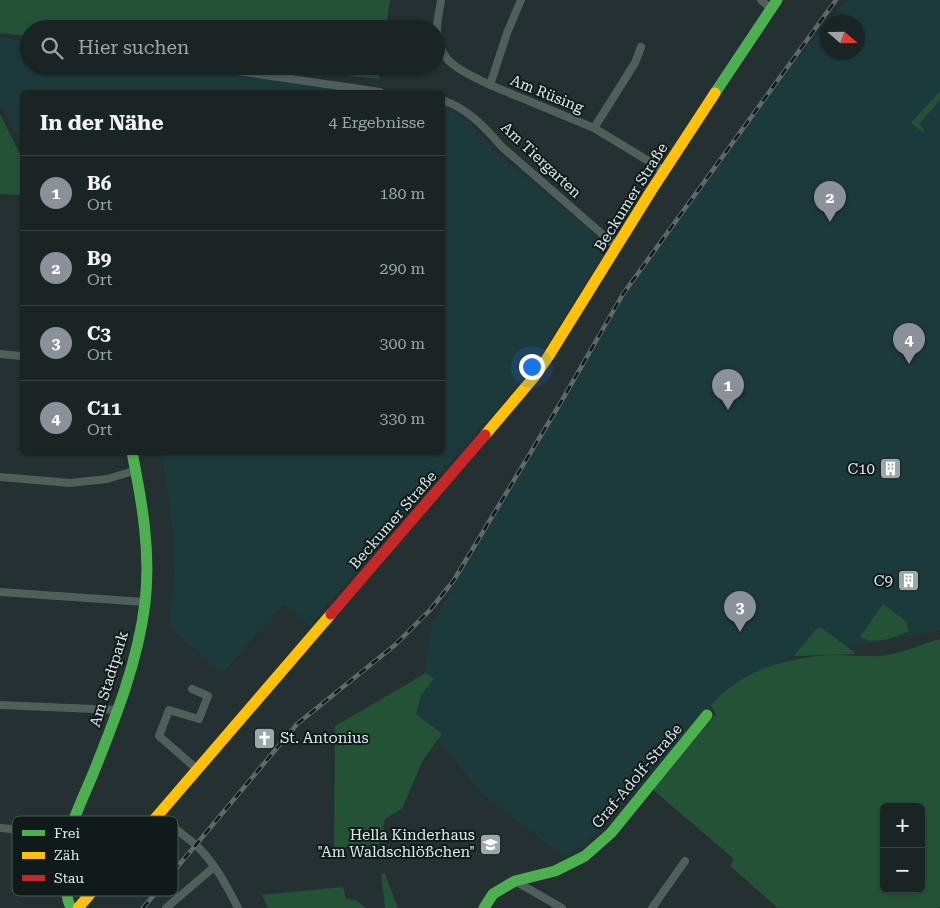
<!DOCTYPE html>
<html lang="de">
<meta charset="utf-8">
<style>
body{margin:0;font-family:"Roboto Serif",serif;background:#283032;color:#f1f3f6}
.controls{position:absolute;right:15px;bottom:15px;display:grid;overflow:hidden;border-radius:8px;box-shadow:0 1px 4px #0004}
.controls button{width:45px;height:45px;display:grid;place-items:center;padding:0;border:0;border-bottom:1px solid #394142;background:#1b2425;color:#f1f3f6;font:25px sans-serif}
.compass{position:absolute;left:820px;top:15px;width:45px;height:45px;border-radius:50%;background:#1b2425;box-shadow:0 1px 4px #0004;rotate:110deg}
.you{position:absolute;left:531px;top:366px;width:18px;height:18px;margin:-12px;border:4px solid #fff;border-radius:50%;background:#1a73e8;box-shadow:0 0 0 8px #1a73e833}
.badge{display:grid;place-items:center;width:32px;height:32px;border-radius:50%;background:#8c9099;color:#fff;font-size:16px;font-weight:700}
.pin{position:absolute;translate:-50% -41px;filter:drop-shadow(0 1px 2px #0008)}
.pin::after{content:'';position:absolute;top:26px;width:18px;height:15px;background:inherit;clip-path:polygon(0 0,100% 0,50% 100%)}
.list{margin:0;padding:0;list-style:none}
h2{display:flex;justify-content:space-between;align-items:center;height:65px;margin:0;padding:0 20px;font-size:21px}
h2 small{font-size:16px;font-weight:400;color:#a0a4a7}
.list li{display:grid;grid-template-columns:32px 1fr auto;gap:15px;align-items:center;box-sizing:border-box;height:75px;padding:0 20px;border-top:1px solid #394142}
.list b{display:block;font-size:19px;white-space:nowrap}
.list p{margin:0;font-size:16px;white-space:nowrap;color:#a0a4a7}
.list em{font-size:16px;font-style:normal;color:#a0a4a7}
.icon{flex:none;width:28px;height:28px;fill:none;stroke:currentColor;stroke-width:2;stroke-linecap:round;stroke-linejoin:round}
.map{position:relative;flex:none;width:940px;height:908px;overflow:hidden}
.search{position:absolute;background:#1b2425;box-shadow:0 1px 4px #0004;left:20px;top:20px;width:425px;height:55px;display:flex;align-items:center;gap:12px;box-sizing:border-box;padding:0 18px;border-radius:28px;color:#a0a4a7;font-size:19px}
.panel{position:absolute;background:#1b2425;box-shadow:0 1px 4px #0004;left:20px;top:90px;width:425px;height:365px;border-radius:8px}
.map>svg:first-child{display:block}
.built{fill:#1c3a3c;fill-rule:evenodd}
.green{fill:#245236;fill-rule:evenodd}
.lines{fill:none;stroke-linecap:round;stroke-linejoin:round}
.street{stroke:#505e5c;stroke-width:8}
.fast{stroke:#4caf50;stroke-width:11}
.slow{stroke:#ffc107;stroke-width:11}
.jam{stroke:#c62828;stroke-width:11}
.rail-casing{stroke:#5e6968;stroke-width:4.5}
.rail{stroke:#111a1b;stroke-width:2.5;stroke-dasharray:8;stroke-linecap:butt}
.labels{text-anchor:middle;dominant-baseline:central;stroke-width:4;stroke-linejoin:round;paint-order:stroke}
.street-label{font-size:15px;fill:#dbe8e9;stroke:#111a1b}
.poi-label{font-size:15px;fill:#dbe8e9;stroke:#111a1b;text-anchor:end}
.key{fill:#111a1b;stroke:#4e5859;stroke-width:1}
.key-label{font-size:14px;fill:#dbe8e9}
</style>
<div class="map">
<svg width="940" height="908" viewBox="0 0 940 908">
<rect width="100%" height="100%" fill="#243031"/>
<!-- built -->
<g class="built">
<path d="M847 0H940V630L794 656 723 693 599 832 566 858 481 793 416 714 433 621 638 273 781 76ZM828 22H858V52H828Z"/>
<polygon points="0,37 29,42 29,66 159,66 238,74 371,92 22,92 22,144 0,104"/>
<polygon points="443,103 471,124 498,153 606,244 606,250 543,351 519,383 310,625 284,604 222,674 169,627 174,579 173,532 162,453 442,452"/>
<polygon points="186,851 190,855 147,908 138,908"/>
</g>
<!-- green -->
<g class="green">
<polygon points="0,0 390,0 386,29 29,29 29,36 0,33"/>
<polygon points="260,66 381,66 379,79"/>
<polygon points="940,91 940,100 919,124 924,129 923,132 911,123"/>
<polygon points="0,114 22,158 22,195 0,194"/>
<path d="M883 604 907 622 908 632C893 637 874 646 860 637Z"/>
<polygon points="822,628 854,652 855,654 794,656 816,629"/>
<path d="M940 639V906L938 908H778L730 866 734 859 652 789 716 714 711 705C744 668 791 656 839 655 854 655 870 658 885 655 903 653 922 644 940 639ZM884 807H921V889H884Z"/>
<polygon points="426,673 434,679 421,695 416,714 442,734 423,760 402,809 385,819 379,844 334,848 335,726"/>
<polygon points="381,874 385,874 398,908 385,908"/>
<polygon points="343,887 346,899 356,900 366,908 268,908 262,895"/>
</g>
<g class="lines">
<!-- street -->
<g class="street">
<path d="M441 0C440 9 437 19 437 28 437 64 463 71 490 85"/>
<polyline points="521,0 507,33 490,85 594,128 665,171"/>
<polyline points="761,0 771,9"/>
<polyline points="203,66 380,92"/>
<path d="M442 100C467 108 485 127 501 146L617 247"/>
<polyline points="594,128 635,63 641,47"/>
<polyline points="0,354 22,356"/>
<polyline points="0,477 70,483 107,479 137,470"/>
<polyline points="0,592 145,602"/>
<polyline points="192,689 208,696 199,719 169,710 159,736 198,770"/>
<polyline points="0,705 118,710"/>
<path d="M158 816C171 825 184 835 196 845 214 862 227 886 238 908"/>
<polyline points="0,828 69,835"/>
<polyline points="515,881 562,908"/>
<polyline points="166,908 214,867"/>
<polyline points="652,908 685,861"/>
</g>
<!-- fast -->
<g class="fast">
<polyline points="715,93 777,0"/>
<path d="M72 908C62 898 66 848 69 834 75 814 85 793 93 774 115 719 138 662 145 603 151 552 142 502 132 452"/>
<polyline points="484,908 493,894 515,881 555,871 585,856 611,833 707,715"/>
</g>
<!-- slow -->
<g class="slow">
<polyline points="485,435 535,376 548,357 651,191 715,93"/>
<polyline points="78,908 331,614"/>
</g>
<!-- jam -->
<polyline class="jam" points="331,614 485,435"/>
<defs>
<polyline id="rail" points="143,908 297,724 395,645 430,610 454,580 561,402 623,294 836,0"/>
</defs>
<!-- rail casing -->
<use href="#rail" class="rail-casing"/>
<!-- rail -->
<use href="#rail" class="rail"/>
</g>
<!-- icons -->
<defs>
<symbol id="building-square" viewBox="-11 -11 22 22"><rect x="-9" y="-9" width="18" height="18" rx="4" fill="#9ba8a9" stroke="#111a1b"/><path d="M-4-6H4V6H1V3H-1V6H-4ZM-2.5-4.3h1.7v1.8h-1.7ZM.8-4.3h1.7v1.8H.8ZM-2.5-1h1.7V.8h-1.7ZM.8-1h1.7V.8H.8Z" fill="#fff"/></symbol>
<symbol id="church-square" viewBox="-11 -11 22 22"><rect x="-9" y="-9" width="18" height="18" rx="4" fill="#9ba8a9" stroke="#111a1b"/><path d="M-1.2-6h2.4v3.5h3.3v2.4h-3.3V6h-2.4V-.1h-3.3v-2.4h3.3Z" fill="#fff"/></symbol>
<symbol id="school-square" viewBox="-11 -11 22 22"><rect x="-9" y="-9" width="18" height="18" rx="4" fill="#9ba8a9" stroke="#111a1b"/><path d="M0-5L7-2L0 1L-7-2ZM-4 1L0 2.5L4 1V4Q0 6-4 4Z" fill="#fff"/></symbol>
</defs>
<g fill-rule="evenodd">
<use href="#building-square" x="878" y="456" width="25" height="25"/>
<use href="#building-square" x="896" y="568" width="25" height="25"/>
<use href="#church-square" x="252" y="726" width="25" height="25"/>
<use href="#school-square" x="478" y="832" width="25" height="25"/>
</g>
<g class="labels">
<!-- street labels -->
<g class="street-label">
<text transform="translate(547 94) rotate(22)">Am Rüsing</text>
<text transform="translate(541 160) rotate(43)">Am Tiergarten</text>
<text transform="translate(631 197) rotate(-58)">Beckumer Straße</text>
<text transform="translate(393 520) rotate(-49)">Beckumer Straße</text>
<text transform="translate(109 679) rotate(-73)">Am Stadtpark</text>
<text transform="translate(637 776) rotate(-50)">Graf-Adolf-Straße</text>
</g>
<!-- poi labels -->
<g class="poi-label">
<text x="875" y="469">C10</text>
<text x="893" y="581">C9</text>
<text x="280" y="738" text-anchor="start">St. Antonius</text>
<text x="475" y="835">Hella Kinderhaus<tspan x="475" dy="17">"Am Waldschlößchen"</tspan></text>
</g>
</g>
<!-- legend -->
<rect x="12" y="816" width="166" height="80" rx="8" class="key"/>
<rect x="22" y="830" width="23" height="6" fill="#4caf50"/>
<rect x="22" y="852" width="23" height="7" fill="#ffc107"/>
<rect x="22" y="875" width="23" height="6" fill="#c62828"/>
<g class="key-label">
<text x="54" y="838">Frei</text>
<text x="54" y="860">Zäh</text>
<text x="54" y="883">Stau</text>
</g>
</svg>
<div class="controls">
<button>+</button>
<button>−</button>
</div>
<svg class="compass" viewBox="-18 -18 36 36"><path d="M0-13l5 13h-10z" fill="#e53935"/><path d="M0 13l5-13h-10z" fill="#a0a4a7"/></svg>
<div class="you"></div>
<div class="pin badge" style="left:728px;top:410px">1</div>
<div class="pin badge" style="left:830px;top:222px">2</div>
<div class="pin badge" style="left:740px;top:632px">3</div>
<div class="pin badge" style="left:909px;top:364px">4</div>
<div class="search"><svg class="icon" aria-label="search" viewBox="0 0 24 24"><circle cx="10" cy="10" r="6"/><path d="M15 15l6 6"/></svg>Hier suchen</div>
<section class="panel">
<h2>In der Nähe<small>4 Ergebnisse</small></h2>
<ul class="list">
<li><span class="badge">1</span><div><b>B6</b><p>Ort</p></div><em>180 m</em></li>
<li><span class="badge">2</span><div><b>B9</b><p>Ort</p></div><em>290 m</em></li>
<li><span class="badge">3</span><div><b>C3</b><p>Ort</p></div><em>300 m</em></li>
<li><span class="badge">4</span><div><b>C11</b><p>Ort</p></div><em>330 m</em></li>
</ul>
</section>
</div>
